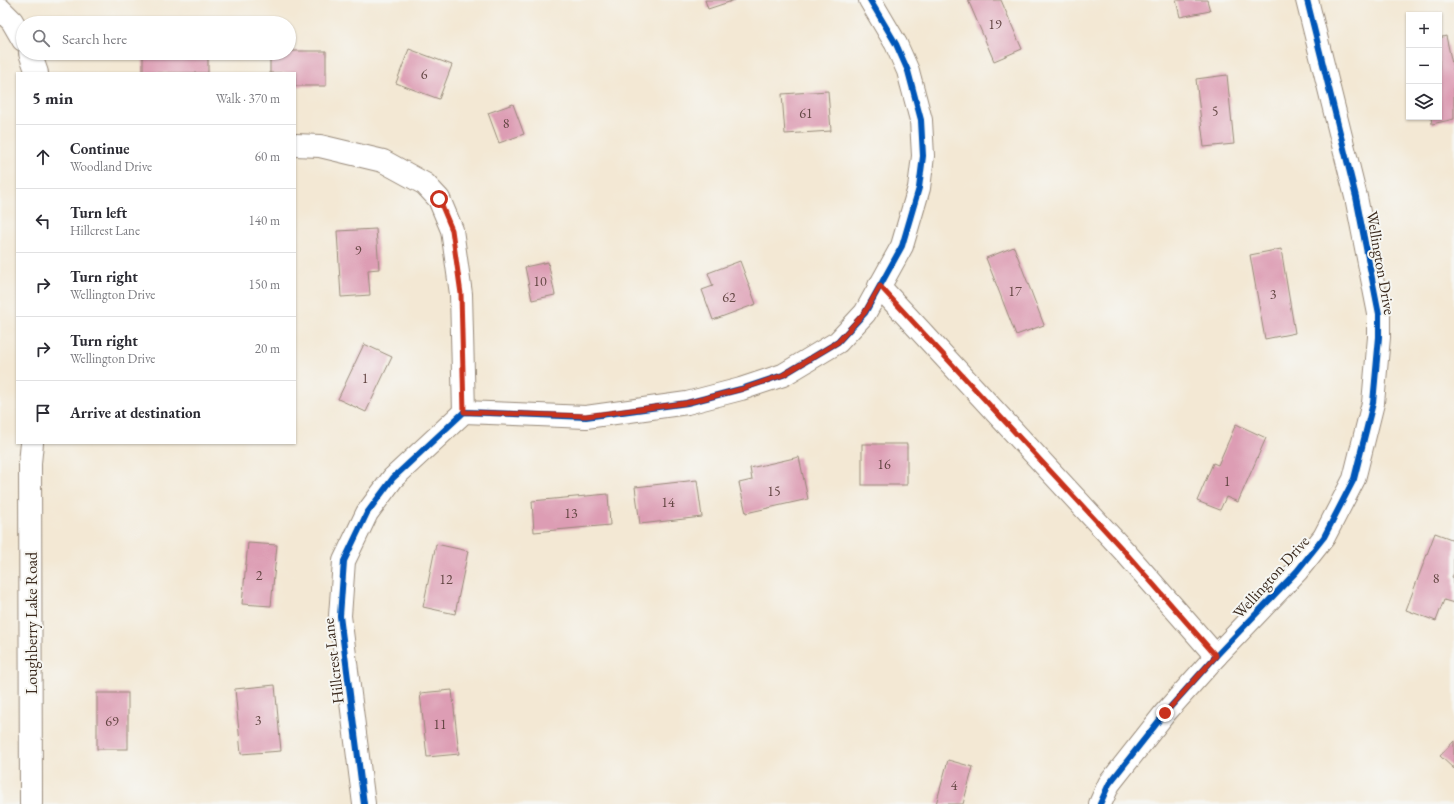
<!DOCTYPE html>
<meta charset="utf-8">
<style>
body{margin:0;font-family:"EB Garamond",serif;background:#f2f2f3;color:#2b2b33}
.controls{position:absolute;right:12px;top:12px;display:grid;overflow:hidden;border-radius:0px;box-shadow:0 1px 3px #0004}
.controls button{width:36px;height:36px;display:grid;place-items:center;padding:0;border:0;border-bottom:1px solid #e1e1e2;background:#fff;color:#2b2b33;font:20px sans-serif}
.stop{position:absolute;width:12px;height:12px;margin:-9px;border:3px solid #c8321e;border-radius:50%;background:#fff}
.stop.end{background:#c8321e;border-color:#fff;box-shadow:0 1px 4px #0008}
.list{margin:0;padding:0;list-style:none}
h2{display:flex;justify-content:space-between;align-items:center;height:52px;margin:0;padding:0 16px;font-size:17px}
h2 small{font-size:13px;font-weight:400;color:#7c7c81}
.list li{display:grid;grid-template-columns:26px 1fr auto;gap:12px;align-items:center;box-sizing:border-box;height:64px;padding:0 16px;border-top:1px solid #e1e1e2}
.list b{display:block;font-size:15px;white-space:nowrap}
.list p{margin:0;font-size:13px;white-space:nowrap;color:#7c7c81}
.list em{font-size:13px;font-style:normal;color:#7c7c81}
.icon{flex:none;width:22px;height:22px;fill:none;stroke:currentColor;stroke-width:2;stroke-linecap:round;stroke-linejoin:round}
.map{position:relative;flex:none;width:1454px;height:804px;overflow:hidden}
.search{position:absolute;background:#fff;box-shadow:0 1px 3px #0004;left:16px;top:16px;width:280px;height:44px;display:flex;align-items:center;gap:10px;box-sizing:border-box;padding:0 14px;border-radius:22px;color:#7c7c81;font-size:15px}
.panel{position:absolute;background:#fff;box-shadow:0 1px 3px #0004;left:16px;top:72px;width:280px;height:372px;border-radius:0px}
.map>svg:first-child{display:block}
.building{fill:#dd9db4}
.lines{fill:none;stroke-linecap:round;stroke-linejoin:round}
.minor-casing{stroke:#978979;stroke-width:24}
.minor{stroke:#fff;stroke-width:22}
.cycleway-casing{stroke:#f6f6f2;stroke-width:8}
.cycleway{stroke:#0057b8;stroke-width:6}
.route{stroke:#c8321e;stroke-width:5}
.labels{text-anchor:middle;dominant-baseline:central;stroke-width:4;stroke-linejoin:round;paint-order:stroke}
.number-label{font-size:14px;fill:#644744}
.street-label{font-size:16px;fill:#3b2a1e;stroke:#f6f6f2}
</style>
<div class="map">
<svg width="1454" height="804" viewBox="0 0 1454 804">
<rect width="100%" height="100%" fill="#f6f6f2"/>
<filter id="ink" filterUnits="userSpaceOnUse"><feTurbulence type="fractalNoise" baseFrequency=".025" numOctaves="2"/><feDisplacementMap in="SourceGraphic" scale="8" xChannelSelector="R" yChannelSelector="G"/><feConvolveMatrix kernelMatrix="1 2 1 2 8 2 1 2 1" color-interpolation-filters="sRGB"/></filter>
<filter id="wash" filterUnits="userSpaceOnUse"><feTurbulence type="fractalNoise" baseFrequency=".012" numOctaves="4" result="noise"/><feDisplacementMap in="SourceGraphic" scale="16" xChannelSelector="R" yChannelSelector="G"/><feGaussianBlur stdDeviation="0.9" result="paint"/><feColorMatrix in="noise" values="0 0 0 0 0 0 0 0 0 0 0 0 0 0 0 0 0 1.4 0 .05"/><feComposite in="paint" operator="in"/></filter>
<g filter="url(#wash)">
<rect width="100%" height="100%" fill="#f3e8d4"/>
<g id="blocks">
<!-- building -->
<g class="building">
<polygon points="705,0 735,0 708,9"/>
<polygon points="968,0 1001,0 1022,49 994,61"/>
<polygon points="1176,0 1207,0 1210,11 1180,17"/>
<polygon points="1446,36 1454,73 1454,119 1432,124 1431,117 1439,117 1439,38"/>
<polygon points="409,49 452,65 439,99 396,83"/>
<polygon points="289,51 326,51 326,86 295,86 295,73 270,73 270,53 289,53"/>
<rect x="143" y="53" width="65" height="20"/>
<polygon points="1227,75 1234,144 1204,147 1196,79"/>
<polygon points="828,91 831,131 785,134 782,94"/>
<polygon points="513,104 524,134 499,143 488,113"/>
<polygon points="376,229 379,269 368,270 370,295 341,297 337,231"/>
<polygon points="1014,247 1044,325 1016,335 986,258"/>
<polygon points="1281,249 1295,333 1265,339 1250,255"/>
<polygon points="740,261 756,304 713,320 702,290 713,286 708,273"/>
<polygon points="548,262 555,295 532,300 525,267"/>
<polygon points="364,344 392,357 366,412 338,399"/>
<polygon points="1236,424 1266,438 1238,502 1226,497 1220,510 1197,501 1213,463 1218,465"/>
<rect x="862" y="444" width="45" height="41"/>
<polygon points="799,457 808,499 746,513 739,483 752,480 750,468"/>
<polygon points="697,480 702,517 640,524 635,487"/>
<polygon points="608,494 610,525 534,532 532,501"/>
<polygon points="1435,533 1454,540 1454,573 1452,577 1454,578 1454,603 1444,600 1436,621 1406,610"/>
<polygon points="248,543 277,545 271,606 242,604"/>
<polygon points="436,544 468,551 455,614 423,607"/>
<polygon points="275,685 281,751 241,754 235,689"/>
<polygon points="452,690 459,754 427,757 420,693"/>
<rect x="97" y="693" width="31" height="56"/>
<polygon points="1454,741 1454,769 1440,756"/>
<polygon points="948,760 973,767 963,804 936,804"/>
</g>
</g>
</g>
<g filter="url(#ink)">
<use href="#blocks" fill-opacity="0" stroke="#978979" stroke-width="1"/>
<g class="lines">
<defs>
<g id="minor">
<polyline points="0,9 12,21 23,40"/>
<polyline points="30,53 37,73"/>
<polyline points="295,145 320,146 383,161 425,184 439,199 452,230 461,294 464,412"/>
<polyline points="879,286 1125,552 1216,656"/>
<polyline points="31,804 30,463 32,443"/>
<polyline points="364,804 340,616 344,561 367,513 393,478 464,412 586,417 687,403 741,389 783,375 838,342 865,313 902,246 919,188 923,156 921,120 908,71 896,44 870,0"/>
<polyline points="1100,804 1109,784 1165,713 1216,656 1297,571 1324,537 1354,479 1373,403 1379,337 1379,314 1356,197 1307,0"/>
</g>
</defs>
<!-- minor casing -->
<use href="#minor" class="minor-casing"/>
<!-- minor -->
<use href="#minor" class="minor"/>
<defs>
<g id="cycleway">
<polyline points="364,804 340,616 344,561 367,513 393,478 464,412 586,417 687,403 741,389 783,375 838,342 865,313 902,246 919,188 923,156 921,120 908,71 896,44 870,0"/>
<polyline points="1100,804 1109,784 1165,713 1216,656 1297,571 1324,537 1354,479 1373,403 1379,337 1379,314 1356,197 1307,0"/>
</g>
</defs>
<!-- cycleway casing -->
<use href="#cycleway" class="cycleway-casing"/>
<!-- cycleway -->
<use href="#cycleway" class="cycleway"/>
</g>
</g>
<g class="lines" filter="url(#ink)">
<!-- route -->
<polyline class="route" points="439,199 452,230 461,294 464,412 586,416 686,403 742,389 783,375 838,342 865,312 880,286 1125,552 1216,656 1165,713"/>
</g>
<g class="labels">
<!-- number labels -->
<g class="number-label">
<text x="995" y="24">19</text>
<text x="424" y="74">6</text>
<text x="1215" y="111">5</text>
<text x="806" y="113">61</text>
<text x="506" y="123">8</text>
<text x="358" y="250">9</text>
<text x="540" y="281">10</text>
<text x="1015" y="291">17</text>
<text x="1273" y="294">3</text>
<text x="729" y="297">62</text>
<text x="365" y="378">1</text>
<text x="884" y="464">16</text>
<text x="1227" y="481">1</text>
<text x="774" y="491">15</text>
<text x="668" y="502">14</text>
<text x="571" y="513">13</text>
<text x="259" y="575">2</text>
<text x="1436" y="578">8</text>
<text x="446" y="579">12</text>
<text x="258" y="720">3</text>
<text x="112" y="721">69</text>
<text x="440" y="724">11</text>
<text x="954" y="785">4</text>
</g>
<!-- street labels -->
<g class="street-label">
<text transform="translate(1381 263) rotate(80)">Wellington Drive</text>
<text transform="translate(1271 577) rotate(-48)">Wellington Drive</text>
<text transform="translate(31 623) rotate(-90)">Loughberry Lake Road</text>
<text transform="translate(333 661) rotate(-97)">Hillcrest Lane</text>
</g>
</g>
</svg>
<div class="controls">
<button>+</button>
<button>−</button>
<button><svg class="icon" aria-label="layers" viewBox="0 0 24 24"><path d="M12 4l9 5-9 5-9-5zM3 14l9 5 9-5"/></svg></button>
</div>
<div class="stop" style="left:439px;top:199px"></div>
<div class="stop end" style="left:1165px;top:713px"></div>
<div class="search"><svg class="icon" aria-label="search" viewBox="0 0 24 24"><circle cx="10" cy="10" r="6"/><path d="M15 15l6 6"/></svg>Search here</div>
<section class="panel">
<h2>5 min<small>Walk · 370 m</small></h2>
<ul class="list">
<li><svg class="icon" aria-label="ahead" viewBox="0 0 24 24"><path d="M12 20V5M6 11l6-6 6 6"/></svg><div><b>Continue</b><p>Woodland Drive</p></div><em>60 m</em></li>
<li><svg class="icon" aria-label="left" viewBox="0 0 24 24"><path d="M17 20v-9H6M10 6l-5 5 5 5"/></svg><div><b>Turn left</b><p>Hillcrest Lane</p></div><em>140 m</em></li>
<li><svg class="icon" aria-label="right" viewBox="0 0 24 24"><path d="M7 20v-9h11M14 6l5 5-5 5"/></svg><div><b>Turn right</b><p>Wellington Drive</p></div><em>150 m</em></li>
<li><svg class="icon" aria-label="right" viewBox="0 0 24 24"><path d="M7 20v-9h11M14 6l5 5-5 5"/></svg><div><b>Turn right</b><p>Wellington Drive</p></div><em>20 m</em></li>
<li><svg class="icon" aria-label="arrive" viewBox="0 0 24 24"><path d="M6 21V4h12l-3 4 3 4H6"/></svg><div><b>Arrive at destination</b></div></li>
</ul>
</section>
</div>
